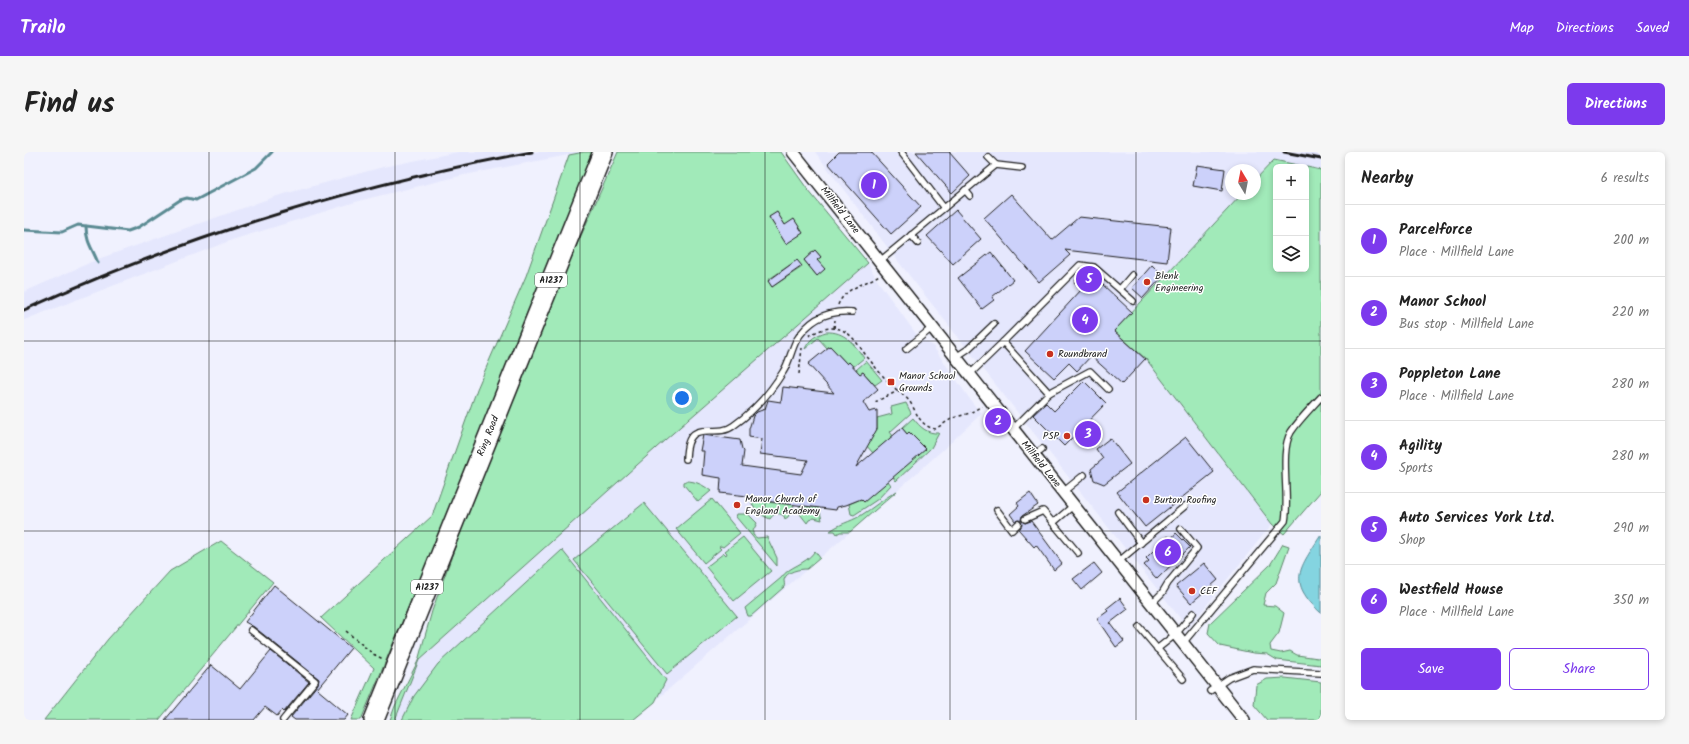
<!DOCTYPE html>
<meta charset="utf-8">
<style>
body{margin:0;font-family:Kalam,sans-serif;background:#f6f6f6;color:#222}
.controls{position:absolute;right:12px;top:12px;display:grid;overflow:hidden;border-radius:6px;box-shadow:0 2px 6px #0003}
.controls button{width:36px;height:36px;display:grid;place-items:center;padding:0;border:0;border-bottom:1px solid #e0e0e0;background:#fff;color:#222;font:20px sans-serif}
.compass{position:absolute;left:1201px;top:12px;width:36px;height:36px;border-radius:50%;background:#fff;box-shadow:0 2px 6px #0003;rotate:350deg}
.you{position:absolute;left:658px;top:246px;width:14px;height:14px;margin:-10px;border:3px solid #fff;border-radius:50%;background:#1a73e8;box-shadow:0 0 0 6px #1a73e833}
.badge{display:grid;place-items:center;width:26px;height:26px;border-radius:50%;background:#7c3aed;color:#fff;font-size:13px;font-weight:700}
.pin{position:absolute;translate:-50% -50%;border:2px solid #fff;box-shadow:0 1px 4px #0006}
.list{margin:0;padding:0;list-style:none}
h2{display:flex;justify-content:space-between;align-items:center;height:52px;margin:0;padding:0 16px;font-size:17px}
h2 small{font-size:13px;font-weight:400;color:#767676}
.list li{display:grid;grid-template-columns:26px 1fr auto;gap:12px;align-items:center;box-sizing:border-box;height:72px;padding:0 16px;border-top:1px solid #e0e0e0}
.list b{display:block;font-size:15px;white-space:nowrap}
.list p{margin:0;font-size:13px;white-space:nowrap;color:#767676}
.list em{font-size:13px;font-style:normal;color:#767676}
.actions{display:flex;gap:8px;padding:12px 16px}
.actions a{flex:1;padding:9px 0;border:1px solid #7c3aed;border-radius:6px;text-align:center;font-size:14px;color:#7c3aed}
.actions .main{background:#7c3aed;color:#fff}
.icon{flex:none;width:22px;height:22px;fill:none;stroke:currentColor;stroke-width:2;stroke-linecap:round;stroke-linejoin:round}
.map{position:relative;flex:none;width:1297px;height:568px;overflow:hidden;border-radius:6px}
header{display:flex;align-items:center;gap:24px;box-sizing:border-box;height:56px;padding:0 20px;background:#7c3aed;color:#fff}
header strong{font-size:19px}
nav{display:flex;gap:22px;margin-inline-start:auto;font-size:14px}
.intro{display:flex;align-items:center;justify-content:space-between;box-sizing:border-box;height:96px;padding:0 24px}
h1{margin:0;font-size:28px}
.button{padding:10px 18px;border-radius:6px;background:#7c3aed;color:#fff;font-size:14px;font-weight:700}
main{display:flex;gap:24px;padding:0 24px}
aside{flex:1;background:#fff;border-radius:6px;box-shadow:0 2px 6px #0003}
.map>svg:first-child{display:block}
.built{fill:#e5e7fd}
.green{fill:#a1eab9;stroke:#5e836a;fill-rule:evenodd}
.water{fill:#84d4e0;stroke:#5a8a92}
.lines{fill:none;stroke-linecap:round;stroke-linejoin:round}
.stream{stroke:#5a8a92;stroke-width:3}
.building{fill:#ccd1fa;stroke:#1c1c1c}
.service-casing{stroke:#1c1c1c;stroke-width:8}
.minor-casing{stroke:#1c1c1c;stroke-width:14}
.trunk-casing{stroke:#1c1c1c;stroke-width:22}
.path{stroke:#1c1c1c;stroke-width:1.5;stroke-dasharray:3 3;stroke-linecap:butt}
.service{stroke:#fff;stroke-width:5.5}
.minor{stroke:#fff;stroke-width:11}
.trunk{stroke:#fff;stroke-width:19}
.rail{stroke:#1c1c1c;stroke-width:3}
.grid{fill:none;stroke:#1c1c1c;stroke-width:1;stroke-opacity:0.55}
.poi-dot{fill:#c8321e;stroke:#fff;stroke-width:1.5}
.labels{text-anchor:middle;dominant-baseline:central;stroke-width:3;stroke-linejoin:round;paint-order:stroke}
.shield{fill:#fff;stroke:#606060;stroke-width:1}
.shield-label{font-size:9px;font-weight:bold;fill:#1c1c1c}
.street-label{font-size:10px;fill:#1c1c1c;stroke:#fff}
.poi-label{font-size:10px;fill:#1c1c1c;stroke:#fff;text-anchor:start}
</style>
<header>
<strong>Trailo</strong>
<nav><a>Map</a><a>Directions</a><a>Saved</a></nav>
</header>
<div class="intro"><h1>Find us</h1><a class="button">Directions</a></div>
<main>
<div class="map">
<svg width="1297" height="568" viewBox="0 0 1297 568">
<rect width="100%" height="100%" fill="#f0f1fe"/>
<filter id="ink" filterUnits="userSpaceOnUse"><feTurbulence type="fractalNoise" baseFrequency=".025" numOctaves="2"/><feDisplacementMap in="SourceGraphic" scale="8" xChannelSelector="R" yChannelSelector="G"/><feConvolveMatrix kernelMatrix="1 2 1 2 8 2 1 2 1" color-interpolation-filters="sRGB"/></filter>
<g filter="url(#ink)">
<!-- built -->
<g class="built">
<polygon points="434,0 560,0 440,23 338,48 208,88 0,168 0,140 74,107 253,44 359,15"/>
<polygon points="791,0 1297,0 1297,18 1250,8 1231,28 1231,18 1207,18 1207,42 1218,42 1090,179 1122,207 1248,372 1164,476 877,113"/>
<polygon points="844,111 853,128 895,186 908,193 950,253 958,261 922,295 826,380 609,568 371,568 394,509 641,288"/>
</g>
<!-- green -->
<g class="green">
<polygon points="560,0 572,0 440,322 337,568 327,568 350,516 297,466 408,364 453,237 502,124 545,3"/>
<path d="M594 0H757L784 38 844 111 641 288 395 508 371 568H366L371 554 394 509 408 459 455 329 510 190ZM753 61 761 73 762 91 745 65ZM791 98 797 105 793 108V124L780 108ZM773 108 778 115 748 135 744 128Z"/>
<path d="M1250 8 1297 18V339L1260 382 1248 372 1122 207 1090 179 1218 42H1231V28ZM1252 15H1282V117H1252Z"/>
<path d="M802 180C821 179 830 192 840 206L829 215 823 212 806 194 803 196 794 186 781 197C785 187 792 183 802 180Z"/>
<polygon points="842,209 858,228 851,233 839,220 836,222 832,218"/>
<polygon points="882,251 887,261 866,280 869,284 849,301 841,292 853,277 853,266 868,262 867,255"/>
<path d="M889 266C896 275 903 282 915 281L907 296 872 329 869 325 883 282 878 276Z"/>
<path d="M662 329C672 329 679 333 687 339L674 350 660 333V330Z"/>
<polygon points="864,329 867,333 854,347 830,363 827,362 825,352 837,347"/>
<path d="M873 339 826 380H816L813 382 811 379H806C815 372 826 370 836 364 849 356 860 346 873 339Z"/>
<path d="M725 341 734 342 733 349 770 353 764 365 761 367 760 364C754 360 750 361 746 367 732 361 728 356 725 341Z"/>
<polygon points="688,347 716,381 699,395 697,394 695,395 697,397 680,411 652,377"/>
<polygon points="620,351 713,464 643,522 550,408"/>
<polygon points="776,354 795,356 798,368 790,366 785,368 783,371 776,362"/>
<polygon points="713,362 724,362 733,371 729,379 729,383 733,386 743,385 753,406 753,414 712,365"/>
<polygon points="719,385 747,419 710,449 682,415 700,401 702,403 703,401 701,399"/>
<polygon points="197,389 249,430 135,568 20,568 84,487 146,419"/>
<polygon points="1259,392 1265,394 1252,431 1242,441 1239,453 1251,454 1260,461 1255,481 1246,493 1247,499 1257,501 1266,499 1273,503 1294,506 1297,505 1297,513 1253,508 1243,502 1229,501 1196,494 1184,481 1186,471 1246,413"/>
<polygon points="538,398 642,528 631,550 609,568 378,568 390,544 414,512"/>
<path d="M791 399 796 406 783 417C776 417 762 419 760 428 760 430 761 433 760 435L727 464H724L721 456 757 426C766 413 780 414 791 399Z"/>
<polygon points="1261,526 1297,530 1297,568 1243,568 1230,553 1232,533 1243,527"/>
</g>
<!-- water -->
<path class="water" d="M1297 383V461C1262 429 1276 416 1297 383Z"/>
<g class="lines">
<!-- stream -->
<g class="stream">
<path d="M62 74C62 91 69 97 74 111"/>
<polyline points="0,78 38,80 54,73 104,79 115,75 156,48 163,46 172,48 232,16 248,0"/>
</g>
</g>
<!-- building -->
<g class="building">
<polygon points="815,0 847,0 897,55 867,82 804,11"/>
<polygon points="892,0 925,0 946,24 928,41"/>
<polygon points="1173,13 1201,17 1198,39 1169,34"/>
<polygon points="987,42 1028,88 1055,65 1147,75 1143,110 1041,98 1046,103 1015,130 960,66"/>
<polygon points="932,58 957,87 929,112 903,84"/>
<polygon points="753,60 761,73 770,67 779,81 762,92 745,65"/>
<polygon points="791,98 797,105 793,108 801,117 793,124 780,108"/>
<polygon points="967,100 989,128 968,145 970,148 958,157 934,126"/>
<polygon points="773,108 778,114 748,135 744,129"/>
<polygon points="1128,113 1139,124 1119,146 1108,136"/>
<polygon points="1061,118 1063,118 1108,160 1090,179 1121,207 1098,232 1067,204 1053,219 1045,211 1030,226 1001,199 1058,137 1050,130"/>
<polygon points="806,194 823,212 825,210 836,222 839,220 854,237 839,250 845,260 853,258 853,277 832,315 878,276 883,282 885,280 902,297 840,350 837,347 822,353 813,355 812,358 733,348 733,345 696,341 697,326 678,323 680,299 676,299 679,283 716,288 718,297 720,299 718,314 777,322 784,308 736,302 738,287 725,285 725,277 729,264 733,260 741,257 744,248 757,250 759,235 810,241 784,212"/>
<polygon points="1060,229 1082,251 1040,294 1009,263 1022,251 1030,259"/>
<polygon points="1162,285 1190,320 1121,375 1093,340"/>
<polygon points="1086,286 1106,312 1080,332 1070,328 1067,317 1079,307 1072,297"/>
<polygon points="1006,341 1014,353 998,364 997,368 1001,371 1007,369 1038,411 1030,418 1012,393 1010,395 995,378 998,373 997,369 995,368 991,369 986,362 995,354 993,351"/>
<polygon points="1152,381 1166,395 1133,427 1120,413 1125,409 1122,406 1144,384 1147,387"/>
<polygon points="1070,411 1078,421 1058,438 1049,427"/>
<polygon points="1180,411 1194,428 1167,451 1152,434"/>
<polygon points="250,433 327,496 293,537 324,563 320,568 271,568 267,565 294,532 295,527 230,475 221,470"/>
<polygon points="1096,446 1104,457 1086,471 1100,489 1092,495 1073,467 1084,459 1082,457"/>
<polygon points="247,499 285,530 260,560 258,558 253,564 241,555 230,568 141,568 187,513 216,537"/>
</g>
<g class="lines">
<defs>
<g id="service">
<polyline points="877,0 920,56"/>
<polyline points="964,5 972,13"/>
<polyline points="941,38 946,44"/>
<polyline points="887,83 894,91"/>
<polyline points="856,109 972,13 998,16"/>
<polyline points="1096,137 1108,123"/>
<polyline points="979,190 1056,113 1070,115 1109,149"/>
<polyline points="882,197 909,175"/>
<polyline points="932,205 944,197 970,172"/>
<polyline points="946,222 979,190 1025,241 989,277"/>
<polyline points="1025,241 1066,219 1084,237"/>
<polyline points="1010,303 1018,297"/>
<path d="M662 307C663 262 691 288 709 274 729 260 746 241 759 220 765 211 767 199 772 189 785 167 804 158 828 160"/>
<polyline points="1039,340 1060,323"/>
<polyline points="973,358 988,378 994,372"/>
<polyline points="1094,360 1117,391"/>
<polyline points="1001,367 1019,359 1054,401"/>
<polyline points="1029,371 1050,353"/>
<polyline points="1094,410 1161,354"/>
<polyline points="1128,451 1138,441 1144,431 1173,396 1157,377"/>
<polyline points="1115,475 1159,527"/>
<polyline points="227,478 291,529 259,568"/>
<path d="M1159 491 1261 369C1266 344 1255 300 1267 280 1275 268 1287 256 1297 245"/>
<polyline points="1133,497 1152,482 1169,461"/>
<polyline points="1186,539 1205,526 1229,517 1297,521"/>
</g>
<polyline id="minor" points="769,0 1220,568"/>
<polyline id="trunk" points="350,568 579,0"/>
</defs>
<!-- service casing -->
<use href="#service" class="service-casing"/>
<!-- minor casing -->
<use href="#minor" class="minor-casing"/>
<!-- trunk casing -->
<use href="#trunk" class="trunk-casing"/>
<!-- path -->
<g class="path">
<path d="M814 153C821 135 841 133 855 123"/>
<polyline points="810,176 811,168"/>
<path d="M785 184C795 177 809 173 820 179 831 185 837 198 845 207 854 219 863 229 874 239"/>
<polyline points="775,222 778,196"/>
<path d="M851 250 874 239C878 242 883 246 886 250 893 261 896 274 911 277L929 266 946 261 958 254"/>
<polyline points="322,479 349,502 359,507"/>
</g>
<!-- service -->
<use href="#service" class="service"/>
<!-- minor -->
<use href="#minor" class="minor"/>
<!-- trunk -->
<use href="#trunk" class="trunk"/>
<!-- rail -->
<g class="rail">
<polyline points="1260,0 1297,7"/>
<path d="M0 158C160 85 335 32 508 0"/>
</g>
</g>
</g>
<!-- grid -->
<path class="grid" d="M185 0V568M371 0V568M556 0V568M741 0V568M926 0V568M1112 0V568M0 189H1297M0 379H1297"/>
<!-- markers -->
<g class="poi-dot">
<circle cx="1123" cy="130" r="4"/>
<circle cx="1026" cy="202" r="4"/>
<rect x="863" y="226" width="8" height="8" rx="2"/>
<circle cx="1043" cy="284" r="4"/>
<circle cx="1122" cy="348" r="4"/>
<circle cx="713" cy="353" r="4"/>
<circle cx="1168" cy="439" r="4"/>
</g>
<g class="labels">
<!-- shield labels -->
<g class="shield">
<rect x="511" y="121" width="32" height="14" rx="3"/>
<rect x="387" y="428" width="32" height="14" rx="3"/>
</g>
<g class="shield-label">
<text x="527" y="128">A1237</text>
<text x="403" y="435">A1237</text>
</g>
<!-- street labels -->
<g class="street-label">
<text transform="translate(816 58) rotate(52)">Millfield Lane</text>
<text transform="translate(464 284) rotate(-68)">Ring Road</text>
<text transform="translate(1017 312) rotate(51)">Millfield Lane</text>
</g>
<!-- poi labels -->
<g class="poi-label">
<text x="1131" y="124">Blenk<tspan x="1131" dy="12">Engineering</tspan></text>
<text x="1034" y="202">Roundbrand</text>
<text x="875" y="224">Manor School<tspan x="875" dy="12">Grounds</tspan></text>
<text x="1035" y="284" text-anchor="end">PSP</text>
<text x="721" y="347">Manor Church of<tspan x="721" dy="12">England Academy</tspan></text>
<text x="1130" y="348">Burton Roofing</text>
<text x="1176" y="439">CEF</text>
</g>
</g>
</svg>
<div class="controls">
<button>+</button>
<button>−</button>
<button><svg class="icon" aria-label="layers" viewBox="0 0 24 24"><path d="M12 4l9 5-9 5-9-5zM3 14l9 5 9-5"/></svg></button>
</div>
<svg class="compass" viewBox="-18 -18 36 36"><path d="M0-13l5 13h-10z" fill="#e53935"/><path d="M0 13l5-13h-10z" fill="#767676"/></svg>
<div class="you"></div>
<div class="pin badge" style="left:850px;top:33px">1</div>
<div class="pin badge" style="left:974px;top:269px">2</div>
<div class="pin badge" style="left:1064px;top:282px">3</div>
<div class="pin badge" style="left:1061px;top:168px">4</div>
<div class="pin badge" style="left:1065px;top:127px">5</div>
<div class="pin badge" style="left:1144px;top:400px">6</div>
</div>
<aside>
<h2>Nearby<small>6 results</small></h2>
<ul class="list">
<li><span class="badge">1</span><div><b>Parcelforce</b><p>Place · Millfield Lane</p></div><em>200 m</em></li>
<li><span class="badge">2</span><div><b>Manor School</b><p>Bus stop · Millfield Lane</p></div><em>220 m</em></li>
<li><span class="badge">3</span><div><b>Poppleton Lane</b><p>Place · Millfield Lane</p></div><em>280 m</em></li>
<li><span class="badge">4</span><div><b>Agility</b><p>Sports</p></div><em>280 m</em></li>
<li><span class="badge">5</span><div><b>Auto Services York Ltd.</b><p>Shop</p></div><em>290 m</em></li>
<li><span class="badge">6</span><div><b>Westfield House</b><p>Place · Millfield Lane</p></div><em>350 m</em></li>
</ul>
<div class="actions"><a class="main">Save</a><a>Share</a></div>
</aside>
</main>
